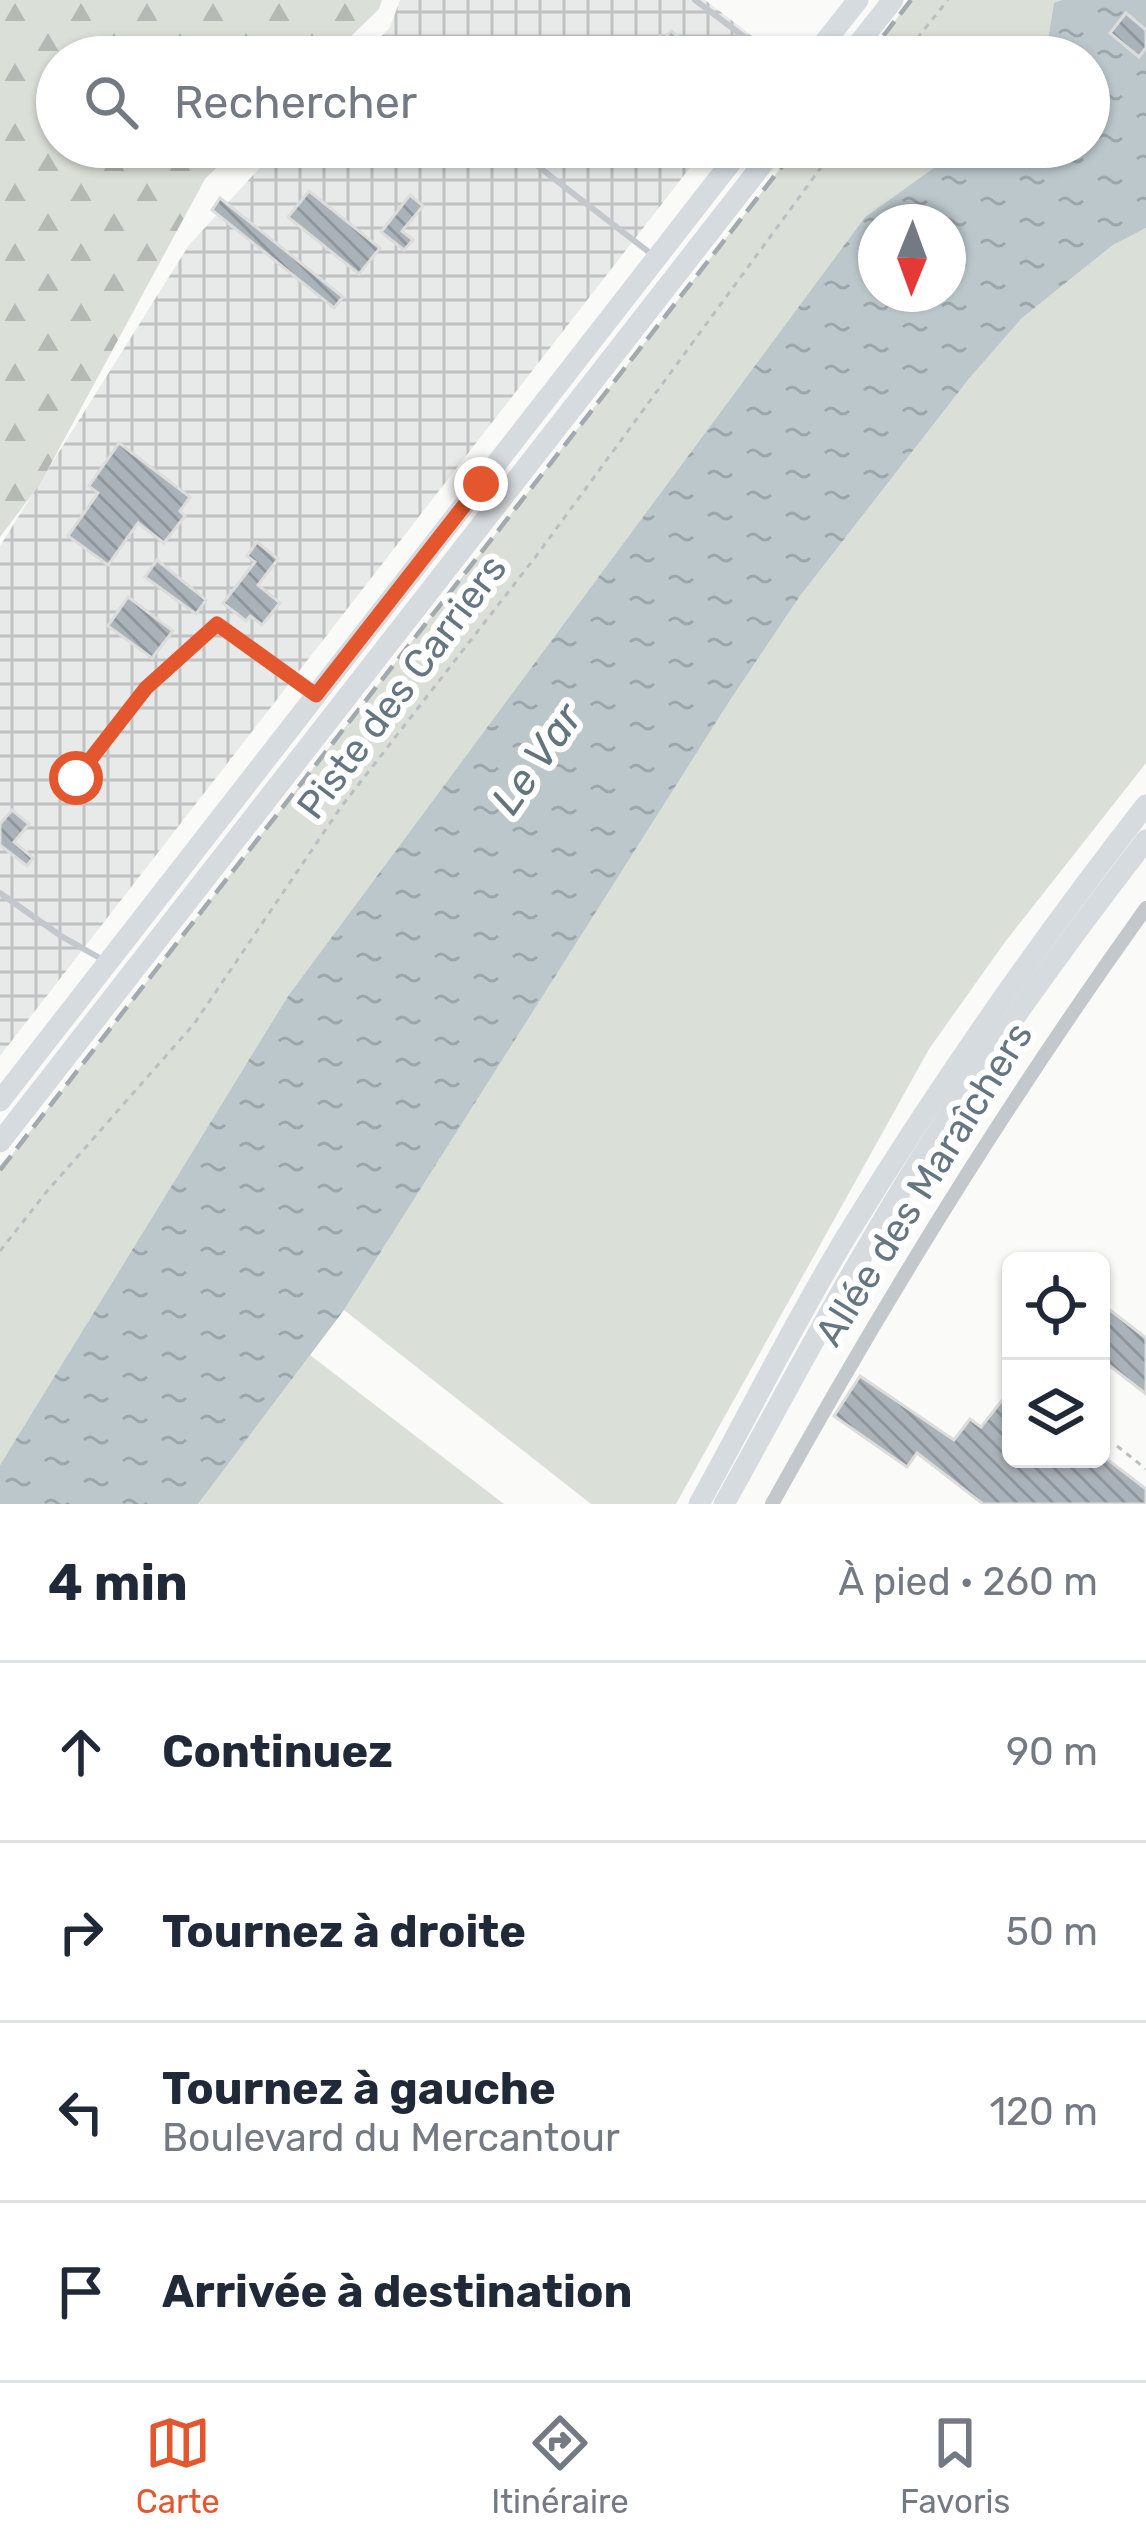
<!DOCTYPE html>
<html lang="fr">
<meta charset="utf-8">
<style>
body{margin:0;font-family:Rubik,sans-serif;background:#f2f2f3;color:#1f2937}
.controls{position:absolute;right:36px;bottom:36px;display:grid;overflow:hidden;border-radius:18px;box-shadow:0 3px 9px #0004}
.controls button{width:108px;height:108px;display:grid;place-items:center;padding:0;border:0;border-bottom:3px solid #e0e1e3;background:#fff;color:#1f2937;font:60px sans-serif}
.compass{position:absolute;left:858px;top:204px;width:108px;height:108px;border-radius:50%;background:#fff;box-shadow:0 3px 9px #0004;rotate:181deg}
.stop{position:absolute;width:36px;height:36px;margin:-27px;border:9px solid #e4572e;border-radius:50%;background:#fff}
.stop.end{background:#e4572e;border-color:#fff;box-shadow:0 3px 12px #0008}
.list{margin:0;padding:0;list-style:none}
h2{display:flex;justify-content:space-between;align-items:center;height:156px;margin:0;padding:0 48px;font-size:51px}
h2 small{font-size:39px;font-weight:400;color:#747a83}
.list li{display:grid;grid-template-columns:78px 1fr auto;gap:36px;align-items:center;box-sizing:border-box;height:180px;padding:0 48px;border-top:3px solid #e0e1e3}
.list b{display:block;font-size:45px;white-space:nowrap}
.list p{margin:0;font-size:39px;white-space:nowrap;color:#747a83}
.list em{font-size:39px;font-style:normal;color:#747a83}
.icon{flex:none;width:66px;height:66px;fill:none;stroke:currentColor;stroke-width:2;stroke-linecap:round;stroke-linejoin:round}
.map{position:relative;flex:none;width:1146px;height:1504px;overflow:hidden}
.search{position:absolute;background:#fff;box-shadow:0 3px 9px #0004;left:36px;right:36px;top:36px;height:132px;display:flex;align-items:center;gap:30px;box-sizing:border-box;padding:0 42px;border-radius:66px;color:#747a83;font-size:45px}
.sheet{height:876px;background:#fff}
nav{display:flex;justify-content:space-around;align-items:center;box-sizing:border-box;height:168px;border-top:3px solid #e0e1e3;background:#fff;font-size:33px;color:#747a83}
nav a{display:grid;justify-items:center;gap:6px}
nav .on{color:#e4572e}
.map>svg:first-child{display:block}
.industrial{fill:url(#industrial-grid)}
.green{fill:#dadfd7}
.forest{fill:url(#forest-firs)}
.water{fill:url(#water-ripples);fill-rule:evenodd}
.building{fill:url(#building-back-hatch);stroke:#dcdcda;stroke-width:3}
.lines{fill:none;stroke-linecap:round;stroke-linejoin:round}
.path{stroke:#bbbfc2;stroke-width:3;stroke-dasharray:6 6;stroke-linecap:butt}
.service{stroke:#c3c8cc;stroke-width:6}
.minor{stroke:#c3c8cc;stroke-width:14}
.primary{stroke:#d6dbdf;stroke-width:21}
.trunk{stroke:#d6dbdf;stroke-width:21}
.rail{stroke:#a2aab0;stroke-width:4.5;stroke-dasharray:18 9;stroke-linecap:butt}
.route{stroke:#e4572e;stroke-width:15}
.labels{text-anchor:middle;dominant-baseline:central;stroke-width:12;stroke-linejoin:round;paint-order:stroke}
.street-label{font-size:39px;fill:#657683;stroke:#fff}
.water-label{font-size:42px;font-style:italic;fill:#60757c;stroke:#fff}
</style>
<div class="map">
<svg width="1146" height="1504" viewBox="0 0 1146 1504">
<defs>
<pattern id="industrial-grid" width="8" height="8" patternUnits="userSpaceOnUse" patternTransform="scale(3)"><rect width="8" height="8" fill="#e8e9e9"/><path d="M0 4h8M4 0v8" fill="none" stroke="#c0c1c2"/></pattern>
<pattern id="forest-firs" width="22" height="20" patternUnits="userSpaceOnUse" patternTransform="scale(3)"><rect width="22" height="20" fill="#dadfd7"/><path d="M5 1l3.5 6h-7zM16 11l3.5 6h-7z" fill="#b4b9b4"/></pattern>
<pattern id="water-ripples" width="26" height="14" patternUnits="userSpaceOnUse" patternTransform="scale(3)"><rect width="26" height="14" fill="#bbc7cb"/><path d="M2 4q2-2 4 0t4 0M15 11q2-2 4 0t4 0" fill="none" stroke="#9ca6aa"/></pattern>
<pattern id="building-back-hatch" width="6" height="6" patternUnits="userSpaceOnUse" patternTransform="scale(3)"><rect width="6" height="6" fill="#aab3b9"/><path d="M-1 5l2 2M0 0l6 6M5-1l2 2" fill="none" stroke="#8e969c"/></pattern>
</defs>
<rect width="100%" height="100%" fill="#fafaf8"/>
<!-- industrial -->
<g class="industrial">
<polygon points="400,0 705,0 777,55 362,57 390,27"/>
<polygon points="279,147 706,147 0,1056 0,546 189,245"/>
</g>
<!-- green -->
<g class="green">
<polygon points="911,0 1062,0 1054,4 1045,57 867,57"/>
<polygon points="797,147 963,147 865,217 288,996 0,1465 0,1170"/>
<polygon points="1146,228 1146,763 1005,942 929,1049 676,1504 591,1504 344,1310 727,705 800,596 968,380 1022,318 1113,245"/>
<polygon points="310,1355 504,1504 198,1504"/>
</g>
<!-- forest -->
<polygon class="forest" points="0,0 382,0 379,9 330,57 57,57 57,147 238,147 205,179 40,484 0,537"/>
<!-- water -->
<path class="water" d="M1062 0H1146V228L1113 245 1022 318 968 380 800 596 727 705 344 1310 198 1504H0V1465L288 996 865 217 963 147H1089V57H1045L1054 3ZM876 222H948V294H876Z"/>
<!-- building -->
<g class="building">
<polygon points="1126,13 1146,30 1146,48 1139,57 1110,33"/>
<polygon points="671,31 682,40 669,57 657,57 649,50 660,36 664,39"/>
<polygon points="309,191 380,248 359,274 288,217"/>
<polygon points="410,195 423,206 402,231 413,240 404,250 381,232"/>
<polygon points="220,198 343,297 334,308 212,210"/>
<polygon points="119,443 190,497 180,511 185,516 164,543 138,523 108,565 68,536 98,493 89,486"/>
<polygon points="257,542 278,559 258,585 280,603 262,625 250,616 246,621 223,603 255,562 247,556"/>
<polygon points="157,560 206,600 196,614 145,577"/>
<polygon points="128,597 173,631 152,658 108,626"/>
<polygon points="12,810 29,824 14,842 33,858 27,866 0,845 0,824"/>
<polygon points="1101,1303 1146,1338 1146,1394 1101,1359"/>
<polygon points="860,1376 954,1440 970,1419 981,1427 1011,1389 1011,1459 1107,1459 1146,1489 1146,1504 983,1504 917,1453 907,1467 834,1416"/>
</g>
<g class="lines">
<!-- path -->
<g class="path">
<polyline points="902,57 948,0"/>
<polyline points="0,1251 48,1190 194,1024 341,807 537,555 836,147"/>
<polyline points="1117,1446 1146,1469"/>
</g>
<!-- service -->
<g class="service">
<polyline points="695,0 771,57"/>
<polyline points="513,147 654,256"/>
<polyline points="0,893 61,936 105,961"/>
</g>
<!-- minor -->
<g class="minor">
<polyline points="76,778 146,688 217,624 316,695"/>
<path d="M772 1504C886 1298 1009 1099 1146 908"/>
</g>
<!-- primary -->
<g class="primary">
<polyline points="813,57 858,0"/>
<polyline points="848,57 893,0"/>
<polyline points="0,1101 743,147"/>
<polyline points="0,1142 776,147"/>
</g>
<!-- trunk -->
<g class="trunk">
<path d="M699 1504C749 1414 795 1320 849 1232 940 1084 1039 942 1146 805"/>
<path d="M724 1504C775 1413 823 1321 876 1232 956 1095 1049 965 1146 840"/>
</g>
<!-- rail -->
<g class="rail">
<polyline points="867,57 911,0"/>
<polyline points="0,1170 797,147"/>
</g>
</g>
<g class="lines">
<!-- route -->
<polyline class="route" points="76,778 146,688 217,624 316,695 481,484"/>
</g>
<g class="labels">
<!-- street labels -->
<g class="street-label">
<text transform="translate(402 687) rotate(-53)">Piste des Carriers</text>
<text transform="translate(924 1184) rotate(-58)">Allée des Maraîchers</text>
</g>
<!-- water labels -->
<g class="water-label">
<text transform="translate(537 759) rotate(-55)">Le Var</text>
</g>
</g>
</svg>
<div class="controls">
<button><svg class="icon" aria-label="locate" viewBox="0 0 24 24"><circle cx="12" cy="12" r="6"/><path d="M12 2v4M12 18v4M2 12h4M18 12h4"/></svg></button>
<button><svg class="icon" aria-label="layers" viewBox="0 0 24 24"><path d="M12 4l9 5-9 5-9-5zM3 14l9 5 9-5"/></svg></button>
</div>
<svg class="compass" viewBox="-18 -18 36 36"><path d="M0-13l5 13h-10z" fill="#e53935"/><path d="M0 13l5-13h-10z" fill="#747a83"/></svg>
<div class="stop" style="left:76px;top:778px"></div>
<div class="stop end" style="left:481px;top:484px"></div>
<div class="search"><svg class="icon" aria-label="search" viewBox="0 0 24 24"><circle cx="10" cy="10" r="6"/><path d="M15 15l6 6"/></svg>Rechercher</div>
</div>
<section class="sheet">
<h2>4 min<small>À pied · 260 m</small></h2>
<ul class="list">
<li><svg class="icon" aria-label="ahead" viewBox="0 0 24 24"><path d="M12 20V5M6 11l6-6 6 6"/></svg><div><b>Continuez</b></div><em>90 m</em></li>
<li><svg class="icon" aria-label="right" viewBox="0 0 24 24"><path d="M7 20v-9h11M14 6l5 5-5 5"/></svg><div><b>Tournez à droite</b></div><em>50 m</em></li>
<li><svg class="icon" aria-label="left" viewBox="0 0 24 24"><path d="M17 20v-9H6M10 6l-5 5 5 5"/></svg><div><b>Tournez à gauche</b><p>Boulevard du Mercantour</p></div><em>120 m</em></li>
<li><svg class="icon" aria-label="arrive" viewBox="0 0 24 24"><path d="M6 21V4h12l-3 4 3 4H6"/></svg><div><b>Arrivée à destination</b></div></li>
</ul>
</section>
<nav>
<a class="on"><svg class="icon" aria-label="map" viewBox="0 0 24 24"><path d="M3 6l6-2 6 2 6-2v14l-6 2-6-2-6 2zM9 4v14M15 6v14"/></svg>Carte</a>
<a><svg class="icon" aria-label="directions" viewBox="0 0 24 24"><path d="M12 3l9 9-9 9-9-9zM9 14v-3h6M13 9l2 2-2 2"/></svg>Itinéraire</a>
<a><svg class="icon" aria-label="saved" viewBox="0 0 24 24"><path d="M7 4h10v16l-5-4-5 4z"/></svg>Favoris</a>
</nav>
